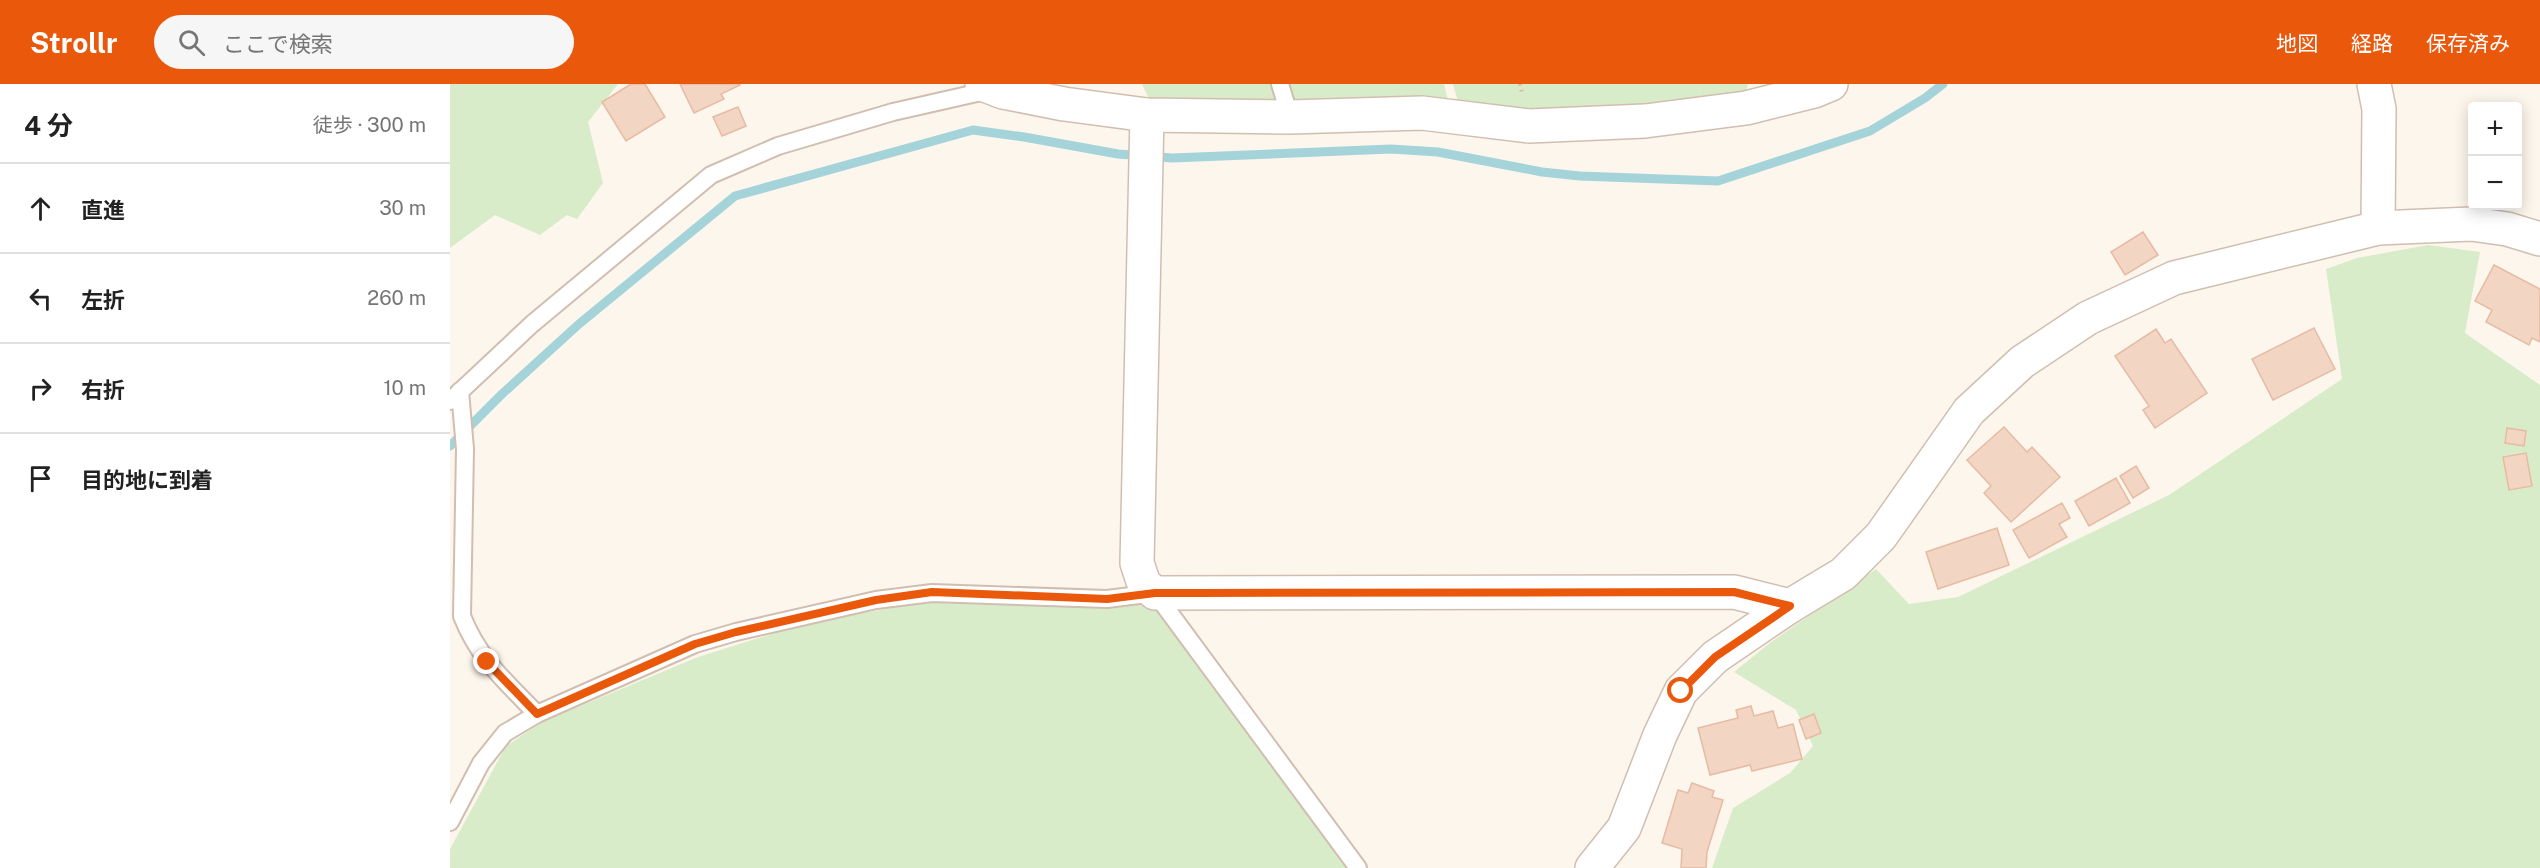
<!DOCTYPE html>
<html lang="ja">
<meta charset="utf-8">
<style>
body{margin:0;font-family:"Public Sans","Noto Sans JP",sans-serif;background:#f6f6f6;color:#222}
.controls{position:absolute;right:18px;top:18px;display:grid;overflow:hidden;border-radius:6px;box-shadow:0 3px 15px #0003}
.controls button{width:54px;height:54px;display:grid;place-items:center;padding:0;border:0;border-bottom:2px solid #e0e0e0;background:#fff;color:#222;font:30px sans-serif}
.stop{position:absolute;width:18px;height:18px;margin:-14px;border:4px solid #ea580c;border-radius:50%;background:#fff}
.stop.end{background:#ea580c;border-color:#fff;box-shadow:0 2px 6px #0008}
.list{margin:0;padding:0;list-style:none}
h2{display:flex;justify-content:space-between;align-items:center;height:78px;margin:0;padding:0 24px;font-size:26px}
h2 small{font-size:20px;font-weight:400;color:#767676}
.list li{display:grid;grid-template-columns:39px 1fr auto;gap:18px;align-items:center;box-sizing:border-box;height:90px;padding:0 24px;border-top:2px solid #e0e0e0}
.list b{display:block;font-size:22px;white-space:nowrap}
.list em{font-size:20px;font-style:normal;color:#767676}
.icon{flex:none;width:33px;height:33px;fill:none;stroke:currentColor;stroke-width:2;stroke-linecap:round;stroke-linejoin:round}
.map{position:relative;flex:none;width:2090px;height:784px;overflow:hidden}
header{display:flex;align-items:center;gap:36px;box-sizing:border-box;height:84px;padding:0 30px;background:#ea580c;color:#fff}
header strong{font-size:28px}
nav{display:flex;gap:33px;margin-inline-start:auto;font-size:21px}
.search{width:420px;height:54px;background:#f6f6f6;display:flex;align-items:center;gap:15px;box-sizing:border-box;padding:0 21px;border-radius:33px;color:#767676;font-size:22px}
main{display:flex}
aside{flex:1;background:#fff}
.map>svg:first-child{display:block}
.green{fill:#d8ecc9}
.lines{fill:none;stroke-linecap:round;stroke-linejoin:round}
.stream{stroke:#a5d3da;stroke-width:9}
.building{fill:#f3d5c3;stroke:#e6bba3;stroke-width:1.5}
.service-casing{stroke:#d1beb0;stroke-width:20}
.minor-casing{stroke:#d1beb0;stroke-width:36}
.path{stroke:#d9b8a5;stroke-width:4;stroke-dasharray:1.5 4.5;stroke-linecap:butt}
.service{stroke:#fff;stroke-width:16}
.minor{stroke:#fff;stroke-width:33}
.route{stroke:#ea580c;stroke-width:8}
</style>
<header>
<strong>Strollr</strong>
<div class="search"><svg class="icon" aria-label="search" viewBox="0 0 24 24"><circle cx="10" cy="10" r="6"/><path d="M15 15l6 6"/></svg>ここで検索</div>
<nav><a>地図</a><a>経路</a><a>保存済み</a></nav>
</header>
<main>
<aside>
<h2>4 分<small>徒歩 · 300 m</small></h2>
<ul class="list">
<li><svg class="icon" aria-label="ahead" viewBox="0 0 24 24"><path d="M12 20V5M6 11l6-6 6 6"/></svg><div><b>直進</b></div><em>30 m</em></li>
<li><svg class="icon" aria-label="left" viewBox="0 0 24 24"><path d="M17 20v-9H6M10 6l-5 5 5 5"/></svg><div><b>左折</b></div><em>260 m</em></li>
<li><svg class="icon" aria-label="right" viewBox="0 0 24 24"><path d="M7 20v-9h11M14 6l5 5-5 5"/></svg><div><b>右折</b></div><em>10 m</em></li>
<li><svg class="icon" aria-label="arrive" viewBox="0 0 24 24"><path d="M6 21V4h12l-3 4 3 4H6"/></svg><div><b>目的地に到着</b></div></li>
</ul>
</aside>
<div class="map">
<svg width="2090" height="784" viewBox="0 0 2090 784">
<rect width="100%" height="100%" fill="#fdf6ec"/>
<!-- green -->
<g class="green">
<polygon points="0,0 168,0 138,38 153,99 127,135 117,131 90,151 45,131 0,164"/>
<polygon points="692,0 994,0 999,20 699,15"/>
<polygon points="1003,0 1298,0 1295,13 1150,27 1010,25"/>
<polygon points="1978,161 2030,168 2015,249 2090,301 2090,784 1262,784 1283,724 1340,689 1363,662 1346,626 1284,588 1321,558 1426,485 1459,520 1508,513 1719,411 1892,295 1876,185 1907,174"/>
<polygon points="478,517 696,518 710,522 899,784 0,784 0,765 56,662 92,638 248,573 350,541"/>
</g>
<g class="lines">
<!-- stream -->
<polyline class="stream" points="0,362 52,310 129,240 285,112 523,46 574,53 668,70 722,74 941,65 988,68 1092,88 1130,92 1268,97 1420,47 1475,14 1493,0"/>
</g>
<!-- building -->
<g class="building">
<polygon points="181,0 195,0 215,33 176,57 152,18"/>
<polygon points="230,0 289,0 290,1 271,10 274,15 244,29"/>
<polygon points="288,23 296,42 272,52 263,33"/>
<polygon points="1693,148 1708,171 1675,191 1661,168"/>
<polygon points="2044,181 2090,205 2090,258 2082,254 2079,261 2036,238 2042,226 2025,217"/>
<polygon points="1864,244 1885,285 1823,316 1802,275"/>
<polygon points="1706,245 1715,259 1721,255 1757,309 1705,344 1693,326 1699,322 1665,272"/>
<polygon points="1554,343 1577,368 1582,363 1610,393 1561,438 1534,409 1541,402 1517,376"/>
<polygon points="2057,344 2076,347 2074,362 2055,359"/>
<polygon points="2076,369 2082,402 2059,406 2053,373"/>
<polygon points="1686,382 1699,404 1683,414 1670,392"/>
<polygon points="1666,394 1680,419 1639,442 1625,417"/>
<polygon points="1612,419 1620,434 1609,440 1617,453 1579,474 1563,446"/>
<polygon points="1547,444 1559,481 1488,505 1476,468"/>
<polygon points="1301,622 1304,632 1323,627 1328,644 1343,640 1352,675 1302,687 1300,681 1260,691 1248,644 1288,634 1286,626"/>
<polygon points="1364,630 1371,649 1356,655 1349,636"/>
<polygon points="1242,699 1264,707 1262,713 1273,716 1257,768 1256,784 1231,784 1232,765 1212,759 1228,706 1238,709"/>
</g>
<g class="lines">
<defs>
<g id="service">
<polyline points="830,0 840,33"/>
<path d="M10 307 15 365 12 532C29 575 55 597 87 630"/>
<polyline points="0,317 82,240 261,91 328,62 443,28 540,6"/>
<polyline points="0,738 31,679 55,649 87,630 245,560 286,548 426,516 482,509 657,515 705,509 908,784"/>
</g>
<g id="minor">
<polyline points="532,0 553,8 614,20 697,31 840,33 972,29 1079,42 1195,37 1296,24 1364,7 1381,0"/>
<polyline points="1924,0 1929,25 1928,144"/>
<polyline points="697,31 687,479 694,500 705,509 1284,508 1340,522"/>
<polyline points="1142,784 1174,744 1210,651 1231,607 1265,573 1340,522 1393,490 1431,452 1519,327 1572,278 1638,234 1724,194 1928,144 2021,140 2057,145 2090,155"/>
</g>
</defs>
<!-- service casing -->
<use href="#service" class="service-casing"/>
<!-- minor casing -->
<use href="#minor" class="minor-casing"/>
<!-- path -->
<polyline class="path" points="1070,0 1072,9"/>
<!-- service -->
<use href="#service" class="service"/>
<!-- minor -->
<use href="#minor" class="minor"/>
</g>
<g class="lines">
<!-- route -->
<polyline class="route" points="37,578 87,630 245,560 286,548 426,516 482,508 657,515 705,509 750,509 1284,508 1340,522 1265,573 1231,607"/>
</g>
</svg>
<div class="controls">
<button>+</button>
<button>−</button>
</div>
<div class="stop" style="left:1231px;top:607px"></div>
<div class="stop end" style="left:37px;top:578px"></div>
</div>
</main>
